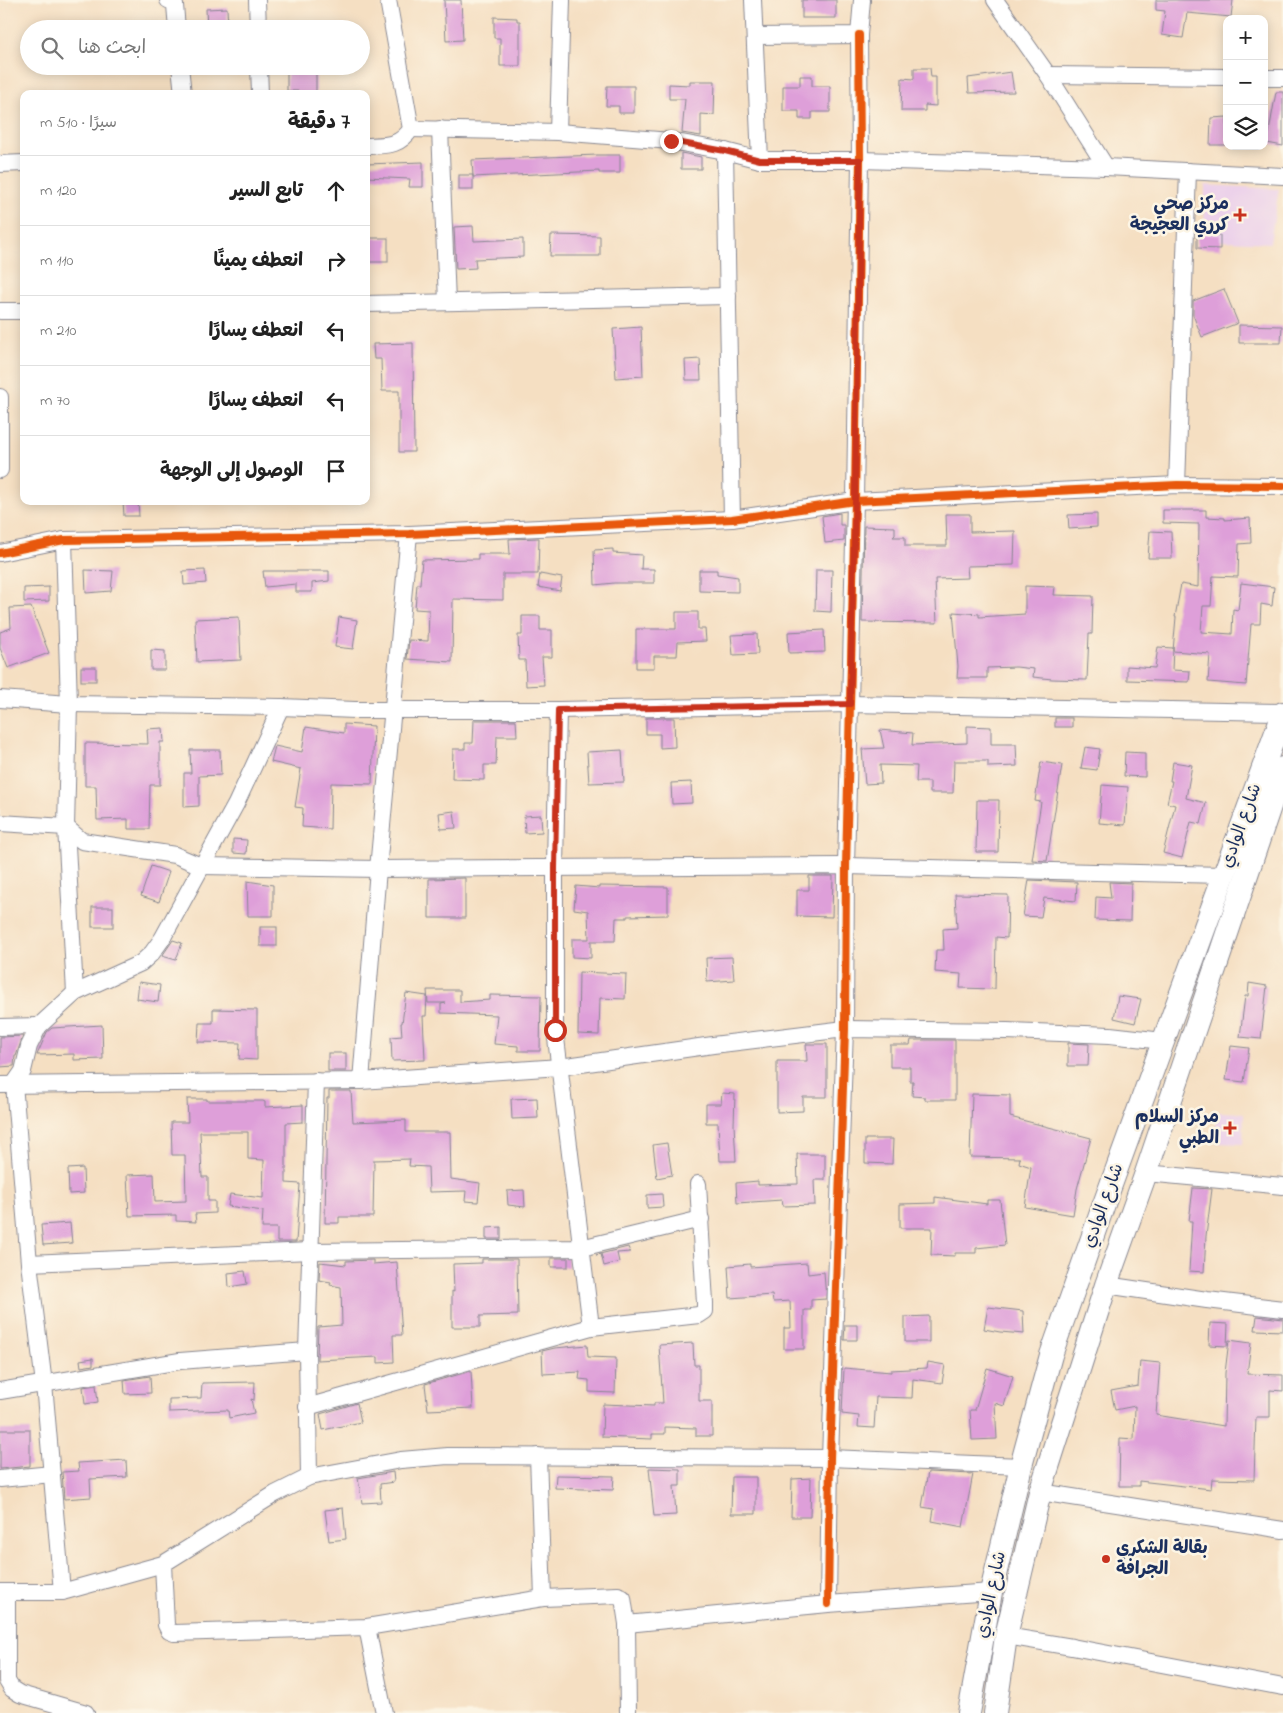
<!DOCTYPE html>
<html lang="ar">
<meta charset="utf-8">
<style>
body{margin:0;font-family:"Indie Flower","Playpen Sans Arabic",sans-serif;background:#f6f6f6;color:#222;direction:rtl}
.controls{position:absolute;right:15px;top:15px;display:grid;overflow:hidden;border-radius:10px;box-shadow:0 2px 12px #0003}
.controls button{width:45px;height:45px;display:grid;place-items:center;padding:0;border:0;border-bottom:1px solid #e0e0e0;background:#fff;color:#222;font:25px sans-serif}
.stop{position:absolute;width:15px;height:15px;margin:-11px;border:4px solid #c8321e;border-radius:50%;background:#fff}
.stop.end{background:#c8321e;border-color:#fff;box-shadow:0 1px 5px #0008}
.list{margin:0;padding:0;list-style:none}
h2{display:flex;justify-content:space-between;align-items:center;height:65px;margin:0;padding:0 20px;font-size:21px}
h2 small{font-size:16px;font-weight:400;color:#767676}
.list li{display:grid;grid-template-columns:32px 1fr auto;gap:15px;align-items:center;box-sizing:border-box;height:70px;padding:0 20px;border-top:1px solid #e0e0e0}
.list b{display:block;font-size:19px;white-space:nowrap}
.list em{font-size:16px;font-style:normal;color:#767676}
.icon{flex:none;width:28px;height:28px;fill:none;stroke:currentColor;stroke-width:2;stroke-linecap:round;stroke-linejoin:round}
.map{position:relative;flex:none;width:1283px;height:1713px;overflow:hidden;direction:ltr}
.search{position:absolute;background:#fff;box-shadow:0 2px 12px #0003;left:20px;top:20px;width:350px;height:55px;display:flex;align-items:center;gap:12px;box-sizing:border-box;padding:0 18px;border-radius:28px;color:#767676;font-size:19px}
.panel{position:absolute;background:#fff;box-shadow:0 2px 12px #0003;left:20px;top:90px;width:350px;height:415px;border-radius:10px;direction:rtl}
.map>svg:first-child{display:block}
.built{fill:#ecd1ea}
.building{fill:#de9fd9}
.lines{fill:none;stroke-linecap:round;stroke-linejoin:round}
.minor-casing{stroke:#888790;stroke-width:18}
.secondary-casing{stroke:#888790;stroke-width:24}
.minor{stroke:#fff;stroke-width:16}
.secondary{stroke:#fff;stroke-width:22}
.cycleway-casing{stroke:#fcf5e5;stroke-width:11}
.cycleway{stroke:#e8590c;stroke-width:8}
.route{stroke:#c8321e;stroke-width:6}
.poi-dot{fill:#c8321e;stroke:#fcf5e5;stroke-width:2}
.labels{text-anchor:middle;dominant-baseline:central;stroke-width:5;stroke-linejoin:round;paint-order:stroke}
.poi-label{font-size:18px;font-weight:bold;fill:#1b2f5e;stroke:#fcf5e5;text-anchor:end}
.street-label{font-size:18px;fill:#1b2f5e;stroke:#fcf5e5}
</style>
<div class="map">
<svg width="1283" height="1713" viewBox="0 0 1283 1713">
<rect width="100%" height="100%" fill="#fcf5e5"/>
<filter id="ink" filterUnits="userSpaceOnUse"><feTurbulence type="fractalNoise" baseFrequency=".02" numOctaves="2"/><feDisplacementMap in="SourceGraphic" scale="10" xChannelSelector="R" yChannelSelector="G"/><feConvolveMatrix kernelMatrix="1 2 1 2 8 2 1 2 1" color-interpolation-filters="sRGB"/></filter>
<filter id="wash" filterUnits="userSpaceOnUse"><feTurbulence type="fractalNoise" baseFrequency=".0096" numOctaves="4" result="noise"/><feDisplacementMap in="SourceGraphic" scale="20" xChannelSelector="R" yChannelSelector="G"/><feGaussianBlur stdDeviation="1.12" result="paint"/><feColorMatrix in="noise" values="0 0 0 0 0 0 0 0 0 0 0 0 0 0 0 0 0 1.4 0 .05"/><feComposite in="paint" operator="in"/></filter>
<g filter="url(#wash)">
<rect width="100%" height="100%" fill="#f5dfc2"/>
<!-- built -->
<g class="built">
<polygon points="1205,185 1279,189 1270,243 1204,240"/>
<polygon points="1216,1112 1244,1113 1243,1144 1216,1143"/>
</g>
<g id="blocks">
<!-- building -->
<g class="building">
<polygon points="444,0 461,0 463,40 446,41"/>
<rect x="802" y="0" width="34" height="18"/>
<polygon points="1156,0 1233,0 1231,17 1187,13 1183,38 1162,35 1165,11 1156,10"/>
<polygon points="227,8 228,29 207,29 206,9"/>
<polygon points="494,17 517,18 517,21 520,21 520,66 500,66 500,38 494,38"/>
<polygon points="287,66 316,66 316,94 299,94 299,91 287,91"/>
<polygon points="914,68 930,68 931,77 936,77 936,106 925,105 925,111 901,111 902,78 914,79"/>
<polygon points="1011,72 1014,92 969,93 968,78"/>
<polygon points="800,76 812,76 812,86 830,86 830,112 812,112 812,119 799,119 799,111 783,111 783,86 800,86"/>
<polygon points="690,81 715,81 714,115 701,114 701,136 682,133 685,99 669,99 669,84 690,85"/>
<polygon points="607,86 634,86 634,113 619,113 619,106 606,106"/>
<polygon points="1276,92 1283,92 1283,146 1267,143"/>
<polygon points="1227,117 1227,145 1210,145 1211,118"/>
<polygon points="681,153 701,157 701,169 681,169"/>
<polygon points="597,155 620,155 620,173 599,173 599,171 473,177 472,160"/>
<polygon points="423,162 423,187 409,187 410,179 366,177 366,164"/>
<rect x="459" y="175" width="14" height="15"/>
<polygon points="473,226 474,241 523,239 523,257 475,259 476,268 456,269 454,227"/>
<polygon points="1197,234 1220,235 1220,249 1197,248"/>
<polygon points="551,235 600,236 600,256 550,256"/>
<rect x="366" y="238" width="22" height="24"/>
<polygon points="1224,289 1238,323 1202,337 1193,315 1193,301"/>
<polygon points="1239,325 1282,326 1281,343 1239,343"/>
<polygon points="641,327 643,376 616,378 613,329"/>
<polygon points="413,343 414,452 399,452 399,391 382,391 381,359 374,359 373,344"/>
<polygon points="700,359 701,380 686,380 685,360"/>
<polygon points="123,501 138,501 139,516 124,516"/>
<polygon points="1163,510 1206,510 1206,517 1225,518 1225,520 1250,518 1251,543 1239,544 1238,577 1213,576 1211,606 1203,606 1201,632 1232,634 1233,609 1238,610 1241,583 1274,587 1272,606 1261,604 1260,624 1251,624 1246,685 1208,682 1210,654 1173,651 1176,617 1175,617 1181,584 1198,587 1199,524 1163,523"/>
<polygon points="840,513 840,525 844,525 844,541 825,543 822,516"/>
<polygon points="946,514 970,514 970,532 1015,531 1014,565 967,566 968,578 935,579 937,623 862,622 864,526 895,527 895,535 893,537 905,537 905,546 947,546"/>
<polygon points="1097,514 1097,527 1069,529 1068,515"/>
<polygon points="1150,531 1171,532 1172,558 1148,558"/>
<polygon points="539,538 538,574 503,574 503,600 453,599 452,662 407,659 409,640 428,641 429,610 415,609 417,584 420,584 422,560 478,559 478,554 510,554 509,539"/>
<polygon points="613,549 613,553 642,555 641,569 654,569 654,583 614,583 595,585 594,550"/>
<polygon points="85,570 113,571 111,591 86,593"/>
<polygon points="205,570 206,583 184,585 183,571"/>
<polygon points="699,570 717,570 717,574 738,577 738,592 699,591"/>
<polygon points="816,570 832,570 831,612 815,611"/>
<polygon points="263,571 329,571 329,581 312,583 312,592 296,592 296,584 265,587"/>
<polygon points="540,574 562,578 560,591 538,587"/>
<polygon points="1025,586 1055,587 1054,595 1093,596 1092,634 1089,634 1087,680 1052,679 1033,677 1034,669 1016,667 987,668 987,678 957,678 958,666 953,612 979,614 979,617 1025,614"/>
<polygon points="49,587 49,601 24,602 24,588"/>
<polygon points="31,607 49,653 8,668 0,648 0,632 11,628 10,608"/>
<polygon points="676,612 698,612 698,629 705,629 706,641 678,642 677,656 654,656 654,668 636,668 636,629 676,629"/>
<polygon points="522,616 540,616 540,630 552,630 552,657 542,657 544,685 526,686 525,660 519,660 518,635 522,635"/>
<polygon points="239,617 241,660 197,662 195,619"/>
<polygon points="339,617 357,620 353,649 335,647"/>
<polygon points="824,630 825,652 789,653 788,632"/>
<polygon points="757,634 758,654 733,655 731,635"/>
<polygon points="1158,647 1173,648 1172,670 1190,671 1189,682 1127,680 1127,666 1155,668"/>
<polygon points="151,650 165,651 165,670 151,670"/>
<rect x="81" y="667" width="15" height="14"/>
<polygon points="646,718 674,718 675,747 660,748 660,734 646,734"/>
<rect x="1055" y="718" width="17" height="9"/>
<polygon points="474,720 516,720 517,736 497,736 496,765 484,765 484,780 452,779 453,749 465,749 465,743 473,743"/>
<polygon points="344,724 374,726 372,784 331,783 330,829 302,827 303,808 295,807 301,769 271,762 275,746 302,752 306,727 344,733"/>
<polygon points="967,726 991,727 991,744 1016,744 1017,766 988,767 988,761 954,761 953,793 930,793 930,782 916,782 917,766 880,765 881,783 865,784 862,749 884,748 880,730 913,733 912,745 967,743"/>
<polygon points="163,728 164,742 160,742 160,785 150,785 149,829 128,829 128,819 97,820 96,786 85,786 85,743 148,744 147,729"/>
<polygon points="1085,747 1100,749 1097,770 1081,768"/>
<polygon points="190,750 220,750 221,775 199,776 199,806 184,807 184,773 191,773"/>
<polygon points="622,750 624,782 589,783 587,752"/>
<polygon points="1125,752 1145,753 1145,777 1124,776"/>
<polygon points="1041,762 1062,765 1047,861 1032,860 1041,802 1035,801"/>
<polygon points="1173,762 1192,765 1186,798 1206,803 1201,824 1191,822 1182,858 1163,853 1175,805 1167,803 1172,781 1170,781"/>
<polygon points="691,782 692,803 672,804 671,783"/>
<polygon points="1102,785 1128,787 1125,825 1099,823"/>
<polygon points="977,800 999,800 998,852 976,852"/>
<polygon points="454,811 456,828 441,829 439,813"/>
<polygon points="541,815 542,832 525,833 524,816"/>
<polygon points="233,839 247,840 246,854 233,853"/>
<polygon points="151,866 169,872 159,902 141,896"/>
<polygon points="809,876 833,876 832,917 797,916 797,890 809,890"/>
<polygon points="465,878 465,918 429,918 429,879"/>
<polygon points="1029,880 1077,882 1076,901 1044,898 1041,917 1023,916"/>
<polygon points="247,881 273,885 273,916 248,916"/>
<polygon points="1109,882 1131,883 1130,921 1095,920 1096,897 1111,898"/>
<polygon points="576,886 599,888 599,886 668,887 668,915 627,916 627,918 616,918 615,941 591,941 591,958 572,957 572,939 589,939 588,911 574,909"/>
<polygon points="955,894 1008,895 1007,938 996,937 995,989 960,988 961,974 935,972 936,950 944,950 943,929 957,928"/>
<rect x="92" y="907" width="21" height="20"/>
<rect x="260" y="927" width="17" height="19"/>
<polygon points="173,940 182,943 176,960 162,956"/>
<polygon points="732,957 734,980 707,982 706,958"/>
<polygon points="579,972 626,974 625,999 600,998 599,1035 578,1034"/>
<polygon points="139,982 160,985 158,1002 137,999"/>
<polygon points="1249,983 1267,986 1261,1039 1240,1037 1245,996 1248,996"/>
<polygon points="427,990 460,990 460,1002 490,1000 490,995 541,996 540,1051 518,1051 518,1046 494,1044 497,1015 441,1013 441,1004 446,1003 428,1003"/>
<polygon points="406,993 427,996 426,1016 423,1016 425,1060 392,1061 391,1037 402,1036 401,1023 402,1023"/>
<polygon points="1118,996 1141,999 1135,1023 1114,1018"/>
<polygon points="213,1009 257,1010 257,1060 239,1059 240,1043 198,1042 199,1023 213,1023"/>
<polygon points="102,1025 103,1059 74,1060 74,1054 37,1055 47,1032 52,1028"/>
<polygon points="23,1036 16,1056 15,1056 14,1066 0,1067 0,1037"/>
<polygon points="911,1040 955,1040 955,1100 925,1100 925,1097 912,1096 913,1081 910,1081 910,1067 890,1067 890,1045 910,1045"/>
<polygon points="1068,1043 1089,1044 1088,1066 1068,1066"/>
<polygon points="806,1044 827,1044 827,1097 803,1097 803,1111 777,1112 777,1061 807,1061"/>
<polygon points="1231,1046 1249,1048 1244,1082 1226,1080"/>
<rect x="328" y="1053" width="18" height="18"/>
<polygon points="329,1091 351,1091 353,1122 406,1120 406,1132 450,1132 451,1179 480,1183 478,1202 465,1201 466,1191 429,1192 428,1167 409,1166 410,1159 374,1160 373,1217 339,1217 339,1223 325,1223 327,1098 329,1098"/>
<polygon points="722,1093 735,1094 734,1125 736,1161 720,1161 718,1123 706,1123 706,1104 721,1104"/>
<polygon points="972,1094 1010,1095 1010,1117 1091,1138 1077,1189 1073,1215 1025,1207 1031,1167 1019,1163 1020,1158 970,1157"/>
<polygon points="537,1098 538,1118 512,1119 511,1099"/>
<polygon points="187,1099 207,1099 207,1101 263,1101 265,1102 265,1107 303,1105 303,1122 286,1123 286,1183 300,1184 296,1242 277,1242 277,1228 262,1228 263,1211 228,1206 230,1194 263,1198 264,1160 248,1159 248,1132 200,1132 202,1177 208,1177 208,1201 215,1201 215,1213 195,1214 196,1222 176,1221 176,1215 129,1216 127,1175 154,1174 155,1202 186,1201 185,1155 172,1155 171,1122 188,1122"/>
<polygon points="865,1139 893,1139 892,1164 865,1163"/>
<polygon points="667,1143 672,1175 657,1178 653,1145"/>
<polygon points="797,1154 825,1154 825,1180 814,1180 815,1205 783,1206 782,1200 737,1203 736,1183 758,1181 758,1185 798,1184"/>
<polygon points="83,1168 84,1193 69,1194 68,1169"/>
<polygon points="1193,1188 1212,1189 1206,1236 1204,1272 1189,1271 1192,1221 1189,1221"/>
<polygon points="524,1190 525,1207 508,1205 507,1191"/>
<polygon points="662,1194 663,1207 647,1208 647,1195"/>
<polygon points="935,1197 987,1204 987,1200 1000,1200 1005,1245 976,1248 976,1253 955,1253 955,1256 931,1255 932,1228 900,1228 900,1204 935,1203"/>
<polygon points="70,1223 72,1243 43,1245 41,1225"/>
<polygon points="501,1227 501,1239 486,1239 486,1228"/>
<polygon points="628,1247 630,1252 617,1253 619,1262 604,1266 601,1254 596,1255"/>
<rect x="551" y="1258" width="17" height="9"/>
<polygon points="482,1259 517,1259 518,1315 480,1316 480,1327 452,1327 452,1291 454,1292 453,1264 482,1263"/>
<polygon points="373,1260 373,1264 397,1262 402,1335 393,1335 394,1362 378,1363 378,1357 317,1360 318,1327 342,1325 341,1287 330,1285 331,1282 319,1280 320,1262 346,1265 346,1261"/>
<polygon points="807,1263 808,1274 824,1272 826,1299 811,1300 811,1310 804,1310 804,1349 784,1349 784,1328 791,1328 790,1301 773,1302 772,1295 730,1298 728,1266 750,1264 750,1267"/>
<polygon points="245,1271 247,1284 229,1287 228,1273"/>
<polygon points="988,1307 1023,1311 1024,1334 1000,1332 984,1329"/>
<polygon points="929,1316 929,1342 905,1342 905,1317"/>
<polygon points="1257,1316 1283,1319 1283,1331 1255,1330"/>
<polygon points="1210,1323 1228,1324 1227,1346 1209,1345"/>
<polygon points="845,1325 857,1325 857,1340 844,1340"/>
<polygon points="1229,1340 1251,1343 1247,1374 1283,1375 1283,1391 1270,1390 1270,1417 1256,1417 1254,1480 1212,1479 1211,1489 1139,1481 1139,1486 1119,1486 1120,1438 1134,1439 1135,1406 1115,1410 1111,1391 1138,1386 1140,1361 1160,1363 1156,1415 1224,1426 1225,1373"/>
<polygon points="693,1343 694,1365 699,1365 699,1401 712,1401 712,1436 696,1436 696,1428 665,1427 665,1434 652,1434 652,1439 602,1437 603,1404 654,1406 654,1403 663,1403 659,1345"/>
<polygon points="587,1345 588,1357 616,1358 615,1393 589,1392 589,1380 579,1379 580,1372 543,1374 542,1351 555,1348"/>
<polygon points="93,1358 93,1365 81,1367 80,1360"/>
<polygon points="928,1362 945,1365 942,1383 913,1379 912,1398 876,1397 874,1428 858,1427 859,1416 842,1414 844,1368 891,1372 891,1370 927,1368"/>
<polygon points="987,1368 1013,1376 1004,1406 995,1403 997,1439 972,1440 970,1410 975,1410"/>
<polygon points="471,1371 473,1408 428,1410 425,1384"/>
<polygon points="150,1376 151,1393 125,1394 124,1380"/>
<polygon points="255,1382 254,1400 251,1399 254,1413 229,1418 228,1410 169,1412 169,1399 201,1398 202,1383"/>
<polygon points="96,1385 98,1402 85,1404 83,1387"/>
<polygon points="357,1403 361,1422 323,1430 320,1414"/>
<polygon points="0,1430 30,1430 30,1466 0,1469"/>
<polygon points="126,1460 127,1477 90,1479 91,1497 64,1499 62,1472 79,1471 78,1463"/>
<polygon points="649,1468 680,1469 680,1486 674,1486 676,1515 654,1516"/>
<polygon points="393,1472 394,1482 380,1484 381,1502 362,1503 358,1478"/>
<polygon points="928,1472 973,1474 963,1527 932,1521 934,1509 922,1507"/>
<polygon points="556,1475 614,1476 613,1490 555,1488"/>
<polygon points="732,1477 756,1477 756,1514 731,1514"/>
<polygon points="811,1478 810,1517 791,1517 792,1479"/>
<polygon points="343,1508 346,1539 329,1541 325,1510"/>
</g>
</g>
</g>
<g filter="url(#ink)">
<use href="#blocks" fill-opacity="0" stroke="#888790" stroke-width="1"/>
<g class="lines">
<defs>
<g id="minor">
<polyline points="168,0 173,2 175,5 177,29"/>
<polyline points="257,0 258,29"/>
<polyline points="753,0 760,160"/>
<polyline points="995,0 1048,75 1106,167"/>
<polyline points="755,36 859,35 862,0"/>
<polyline points="180,66 183,94"/>
<polyline points="259,66 260,94"/>
<polyline points="1048,75 1227,77"/>
<polyline points="1264,78 1283,78"/>
<polyline points="411,129 558,132 671,141 725,151 760,160 860,160 1106,167 1283,176"/>
<polyline points="440,129 447,302"/>
<polyline points="558,132 562,0"/>
<path d="M366 146C386 145 399 147 411 129L388 0"/>
<polyline points="725,151 732,519"/>
<polyline points="0,164 24,163"/>
<polyline points="366,304 728,296"/>
<polyline points="0,311 24,311"/>
<polyline points="0,397 0,470"/>
<polyline points="1177,485 1188,171"/>
<polyline points="64,540 69,704 66,827 75,993"/>
<polyline points="0,553 64,540 409,534 732,519 855,501 1177,485 1283,486"/>
<polyline points="0,699 69,704 281,707 355,710 558,710 850,704 1283,712"/>
<polyline points="558,710 555,867 555,1030 591,1327"/>
<polyline points="0,823 66,827 82,841 175,855 201,866 378,869 846,866 1224,875"/>
<polyline points="0,1027 39,1026"/>
<polyline points="361,1081 378,869 409,534"/>
<polyline points="0,1085 361,1081 560,1067 713,1045 845,1029 1007,1031 1110,1035 1163,1041"/>
<polyline points="1146,1173 1283,1186"/>
<polyline points="29,1263 310,1251 581,1248 701,1219"/>
<polyline points="1106,1285 1207,1300 1283,1309"/>
<polyline points="0,1391 180,1361 307,1351"/>
<polyline points="307,1407 591,1327 699,1315 705,1311 705,1303 698,1184"/>
<polyline points="538,1456 543,1598 618,1595 623,1598 627,1624 828,1604 991,1592"/>
<polyline points="309,1477 307,1351 316,1081"/>
<polyline points="0,1479 52,1474"/>
<polyline points="1040,1492 1283,1530"/>
<polyline points="163,1564 166,1625 169,1631 174,1633 367,1627 543,1598"/>
<polyline points="0,1592 62,1592 163,1564 275,1494 309,1477 401,1460 448,1456 830,1458 1021,1466"/>
<polyline points="62,1592 44,1384 29,1263 14,1084 23,1071 29,1046 39,1026 75,993 141,963 152,953 162,939 236,804 281,707"/>
<polyline points="7,1593 7,1681 12,1689 20,1694 86,1713"/>
<polyline points="828,1604 830,1458 845,1029 846,866 855,501 860,160 859,35"/>
<polyline points="627,1624 628,1713"/>
<polyline points="367,1627 384,1713"/>
<polyline points="1006,1636 1072,1647 1283,1687"/>
</g>
<g id="secondary">
<polyline points="969,1713 991,1592 1021,1466 1051,1355 1104,1204 1283,713"/>
<polyline points="995,1713 1006,1636 1040,1492 1106,1285 1146,1173 1283,768"/>
</g>
</defs>
<!-- minor casing -->
<use href="#minor" class="minor-casing"/>
<!-- secondary casing -->
<use href="#secondary" class="secondary-casing"/>
<!-- minor -->
<use href="#minor" class="minor"/>
<!-- secondary -->
<use href="#secondary" class="secondary"/>
<defs>
<g id="cycleway">
<polyline points="0,553 64,540 409,534 732,519 855,501 1177,485 1283,486"/>
<polyline points="828,1604 830,1458 845,1029 846,866 855,501 860,160 859,35"/>
</g>
</defs>
<!-- cycleway casing -->
<use href="#cycleway" class="cycleway-casing"/>
<!-- cycleway -->
<use href="#cycleway" class="cycleway"/>
</g>
</g>
<g class="lines" filter="url(#ink)">
<!-- route -->
<polyline class="route" points="555,1030 555,868 558,710 850,704 855,500 860,160 760,160 725,151 671,141"/>
</g>
<!-- markers -->
<g class="poi-dot">
<path d="M1237.5 207.5h5v5h5v5h-5v5h-5v-5h-5v-5h5z"/>
<path d="M1227.5 1120.5h5v5h5v5h-5v5h-5v-5h-5v-5h5z"/>
<circle cx="1106" cy="1559" r="5"/>
</g>
<g class="labels">
<!-- poi labels -->
<g class="poi-label">
<text x="1229" y="205">مركز صحي<tspan x="1229" dy="21">كرري العجيجة</tspan></text>
<text x="1219" y="1118">مركز السلام<tspan x="1219" dy="21">الطبي</tspan></text>
<text x="1116" y="1549" text-anchor="start">بقالة الشكري<tspan x="1116" dy="21">الجرافة</tspan></text>
</g>
<!-- street labels -->
<g class="street-label">
<text transform="translate(1242 826) rotate(-70)">شارع الوادي</text>
<text transform="translate(1104 1206) rotate(-70)">شارع الوادي</text>
<text transform="translate(992 1595) rotate(-78)">شارع الوادي</text>
</g>
</g>
</svg>
<div class="controls">
<button>+</button>
<button>−</button>
<button><svg class="icon" aria-label="layers" viewBox="0 0 24 24"><path d="M12 4l9 5-9 5-9-5zM3 14l9 5 9-5"/></svg></button>
</div>
<div class="stop" style="left:555px;top:1030px"></div>
<div class="stop end" style="left:671px;top:141px"></div>
<div class="search"><svg class="icon" aria-label="search" viewBox="0 0 24 24"><circle cx="10" cy="10" r="6"/><path d="M15 15l6 6"/></svg>ابحث هنا</div>
<section class="panel">
<h2>7 دقيقة<small>سيرًا · 510 m</small></h2>
<ul class="list">
<li><svg class="icon" aria-label="ahead" viewBox="0 0 24 24"><path d="M12 20V5M6 11l6-6 6 6"/></svg><div><b>تابع السير</b></div><em>120 m</em></li>
<li><svg class="icon" aria-label="right" viewBox="0 0 24 24"><path d="M7 20v-9h11M14 6l5 5-5 5"/></svg><div><b>انعطف يمينًا</b></div><em>110 m</em></li>
<li><svg class="icon" aria-label="left" viewBox="0 0 24 24"><path d="M17 20v-9H6M10 6l-5 5 5 5"/></svg><div><b>انعطف يسارًا</b></div><em>210 m</em></li>
<li><svg class="icon" aria-label="left" viewBox="0 0 24 24"><path d="M17 20v-9H6M10 6l-5 5 5 5"/></svg><div><b>انعطف يسارًا</b></div><em>70 m</em></li>
<li><svg class="icon" aria-label="arrive" viewBox="0 0 24 24"><path d="M6 21V4h12l-3 4 3 4H6"/></svg><div><b>الوصول إلى الوجهة</b></div></li>
</ul>
</section>
</div>
